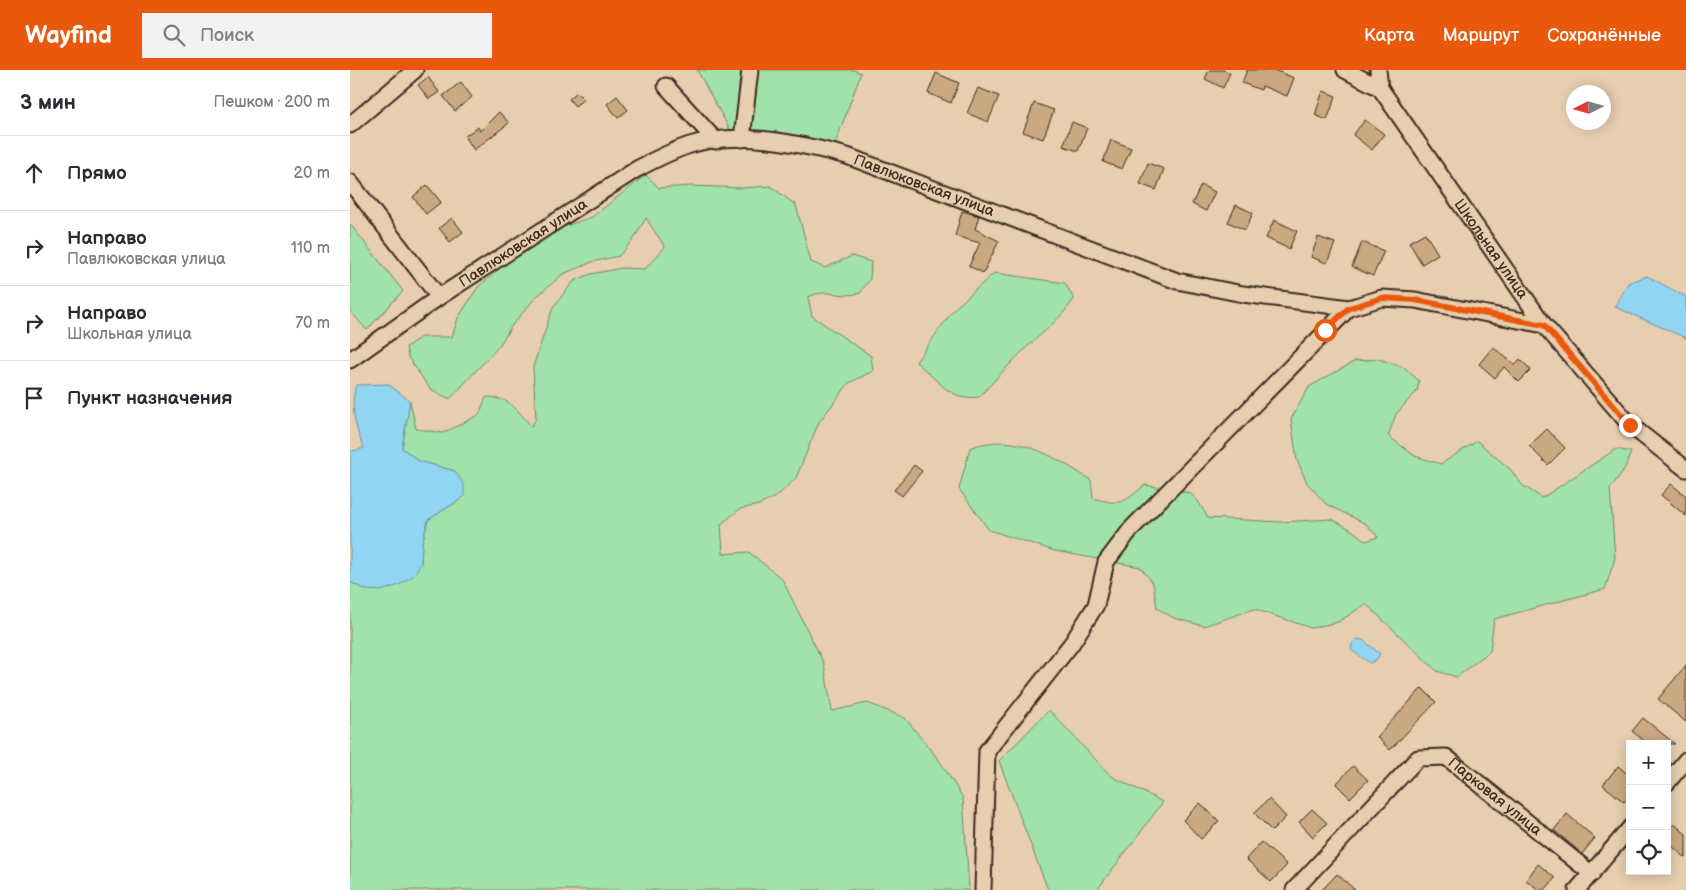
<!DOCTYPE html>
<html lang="ru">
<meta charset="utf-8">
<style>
body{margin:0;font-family:"Balsamiq Sans",sans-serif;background:#f2f2f3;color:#2b2b33}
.controls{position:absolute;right:15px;bottom:15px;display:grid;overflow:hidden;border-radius:0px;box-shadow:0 2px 12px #0003}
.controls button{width:45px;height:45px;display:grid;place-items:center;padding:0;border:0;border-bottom:1px solid #e1e1e2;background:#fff;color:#2b2b33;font:25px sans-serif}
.compass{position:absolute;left:1216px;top:15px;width:45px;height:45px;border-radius:50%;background:#fff;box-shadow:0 2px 12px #0003;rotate:265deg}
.stop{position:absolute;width:15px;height:15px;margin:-11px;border:4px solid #ea580c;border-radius:50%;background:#fff}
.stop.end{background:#ea580c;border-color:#fff;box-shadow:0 1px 5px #0008}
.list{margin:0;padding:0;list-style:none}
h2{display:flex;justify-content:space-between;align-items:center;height:65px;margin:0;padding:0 20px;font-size:21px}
h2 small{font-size:16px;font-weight:400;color:#7c7c81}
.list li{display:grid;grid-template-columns:32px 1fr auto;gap:15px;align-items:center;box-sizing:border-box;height:75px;padding:0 20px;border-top:1px solid #e1e1e2}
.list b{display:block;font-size:19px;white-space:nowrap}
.list p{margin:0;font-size:16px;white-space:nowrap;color:#7c7c81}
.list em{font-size:16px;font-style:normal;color:#7c7c81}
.icon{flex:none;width:28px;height:28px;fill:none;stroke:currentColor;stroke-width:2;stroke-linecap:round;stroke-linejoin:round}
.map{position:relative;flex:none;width:1336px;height:820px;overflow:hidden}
header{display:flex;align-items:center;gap:30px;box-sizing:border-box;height:70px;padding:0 25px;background:#ea580c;color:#fff}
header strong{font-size:24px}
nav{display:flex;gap:28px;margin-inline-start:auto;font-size:18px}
.search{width:350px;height:45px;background:#f2f2f3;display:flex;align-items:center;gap:12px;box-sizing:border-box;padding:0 18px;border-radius:0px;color:#7c7c81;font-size:19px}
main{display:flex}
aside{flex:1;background:#fff}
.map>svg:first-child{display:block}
.green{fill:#a1e2ab;stroke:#6e8664}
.water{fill:#90d5f2;stroke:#6e919d}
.building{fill:#caa980;stroke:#3b2a1e}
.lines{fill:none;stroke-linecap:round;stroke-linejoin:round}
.minor-casing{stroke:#3b2a1e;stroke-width:19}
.minor{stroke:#e7ceaf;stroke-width:15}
.route{stroke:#ea580c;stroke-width:6}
.labels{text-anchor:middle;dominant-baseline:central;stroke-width:5;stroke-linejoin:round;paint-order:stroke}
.street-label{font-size:15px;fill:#3b2a1e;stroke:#e7ceaf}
</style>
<header>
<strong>Wayfind</strong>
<div class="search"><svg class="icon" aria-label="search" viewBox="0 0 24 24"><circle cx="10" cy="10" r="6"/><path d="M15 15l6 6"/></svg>Поиск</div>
<nav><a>Карта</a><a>Маршрут</a><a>Сохранённые</a></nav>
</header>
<main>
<aside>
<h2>3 мин<small>Пешком · 200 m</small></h2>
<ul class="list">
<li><svg class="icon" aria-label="ahead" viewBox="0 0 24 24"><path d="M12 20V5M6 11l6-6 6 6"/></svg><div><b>Прямо</b></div><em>20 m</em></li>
<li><svg class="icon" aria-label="right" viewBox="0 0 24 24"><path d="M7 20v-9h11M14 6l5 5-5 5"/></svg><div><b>Направо</b><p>Павлюковская улица</p></div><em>110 m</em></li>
<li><svg class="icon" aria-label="right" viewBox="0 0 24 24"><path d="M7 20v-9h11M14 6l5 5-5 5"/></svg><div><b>Направо</b><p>Школьная улица</p></div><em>70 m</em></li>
<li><svg class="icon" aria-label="arrive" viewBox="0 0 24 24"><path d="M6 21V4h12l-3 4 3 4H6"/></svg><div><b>Пункт назначения</b></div></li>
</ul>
</aside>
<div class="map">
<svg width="1336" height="820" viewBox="0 0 1336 820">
<rect width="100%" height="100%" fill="#e7ceaf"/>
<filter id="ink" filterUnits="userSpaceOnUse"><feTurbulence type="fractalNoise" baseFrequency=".02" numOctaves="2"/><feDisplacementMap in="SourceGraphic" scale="10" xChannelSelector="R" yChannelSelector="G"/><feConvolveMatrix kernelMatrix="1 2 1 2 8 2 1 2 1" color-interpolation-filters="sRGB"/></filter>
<g filter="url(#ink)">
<!-- green -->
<g class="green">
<polygon points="347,0 504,0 511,3 485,74 380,60"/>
<path d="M296 105 309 118 342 116 392 118 420 116 446 135 461 192 475 198 502 186 521 192 520 209 510 223C487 229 480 217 458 227L462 246 521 286 523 301 499 313 469 352 446 408 427 426 409 435 390 439 371 454 373 484 399 482 432 509 474 594 482 641 518 633 555 648 589 690 613 728 619 820H0V512L16 520 71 493 72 473 78 450 114 427 105 401 69 391 52 378 60 331 66 359 93 363 129 345 136 327C161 328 166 339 181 356L186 349 183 297 203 237 224 211 241 204 272 198 295 199 315 177 296 148 283 170 269 186 242 192 213 204 186 227 163 254 149 276 100 329 80 319 58 287 56 277 71 267H102L108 248 128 217 177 175 204 160 242 147Z"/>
<polygon points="0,154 53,221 17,260 0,241"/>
<path d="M644 203 715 213 724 229C711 248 695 261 678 276 661 292 645 310 629 327L613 328 596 319 566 292 604 239Z"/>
<path d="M1029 289 1055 298 1069 311 1067 321 1046 344 1038 366 1065 386 1091 394 1127 371 1160 399 1172 415 1192 428 1266 379 1281 382 1275 398 1260 419 1265 488 1255 519 1144 549 1140 581 1107 607 1087 601 1016 534 988 552 961 558 904 539 854 556 824 548 807 538 803 513 790 497 705 481 639 460 609 419 620 378C665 360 704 387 741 410L743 428C772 436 772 434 795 415L840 423 848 431 858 448 931 452 982 449 1000 459 1016 471 1028 467 1016 454 976 434 957 413 947 390 941 349 959 317 1005 291Z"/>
<polygon points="699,640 761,706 813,732 747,820 698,820 649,691"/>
</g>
<!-- water -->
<g class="water">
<polygon points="1297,206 1336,227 1336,268 1265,237 1278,213"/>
<path d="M38 314 60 331 52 378 69 391 105 401 114 415V427L78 450 72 473 71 493 63 506 49 515 31 521 16 520 0 512V382L14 378C5 359 0 334 6 315Z"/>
<polygon points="1007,569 1013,570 1030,584 1026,590 1020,593 1001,580 1002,574"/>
</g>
<!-- building -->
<g class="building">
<polygon points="859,0 874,0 880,3 873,18 855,9"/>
<polygon points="897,0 924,0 944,8 937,26 912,16 911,20 892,13"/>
<polygon points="586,3 609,13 601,33 578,23"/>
<polygon points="78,7 89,22 79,29 68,15"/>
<polygon points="111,12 122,27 105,41 93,26"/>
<polygon points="628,18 649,26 638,52 617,43"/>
<polygon points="973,21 986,26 977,50 965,45"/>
<polygon points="227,22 234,29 225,36 219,29"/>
<polygon points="267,26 278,40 268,48 257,34"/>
<polygon points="684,33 704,40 693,69 673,62"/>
<polygon points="149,42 159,53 124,80 115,66 128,57 130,61"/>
<polygon points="1015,50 1034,64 1022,80 1003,65"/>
<polygon points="722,52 737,58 728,81 713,76"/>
<polygon points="761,70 781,78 772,99 753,92"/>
<polygon points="798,93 814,99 806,120 790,114"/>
<polygon points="77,115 91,132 76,144 63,127"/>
<polygon points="851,115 865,122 856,141 842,134"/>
<polygon points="886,135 903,143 895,160 878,152"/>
<polygon points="612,141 629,146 625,159 649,171 633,203 619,196 630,173 605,166"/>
<polygon points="102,148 113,162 100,172 89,158"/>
<polygon points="924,150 947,161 939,179 916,168"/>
<polygon points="1075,163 1088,184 1072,194 1059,172"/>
<polygon points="968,167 985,173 977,193 961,187"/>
<polygon points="1012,172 1034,181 1023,206 1002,197"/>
<polygon points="1143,277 1165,295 1170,289 1181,300 1169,312 1154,297 1145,308 1129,294"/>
<polygon points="1197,359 1215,378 1198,395 1179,376"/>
<polygon points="564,395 572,401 552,426 544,420"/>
<polygon points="1321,414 1336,426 1336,446 1311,425"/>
<polygon points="1336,595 1336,652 1308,629"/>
<polygon points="1072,618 1086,632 1040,680 1027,667"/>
<polygon points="1293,648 1325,674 1298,674 1282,661"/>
<polygon points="1003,696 1018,710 1000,728 986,714"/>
<polygon points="1268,696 1280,706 1280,726 1274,732 1253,715"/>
<polygon points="919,729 936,747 922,761 904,743"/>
<polygon points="850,733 869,751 851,769 833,750"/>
<polygon points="962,739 977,753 963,767 949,752"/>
<polygon points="1217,744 1245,768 1232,784 1204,760"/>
<polygon points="1324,754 1336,764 1336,788 1317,772 1317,763"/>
<polygon points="911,772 937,795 921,812 896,789"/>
<polygon points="1188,794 1205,808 1195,820 1189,820 1176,810"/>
<polygon points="987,804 1005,820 972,820"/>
</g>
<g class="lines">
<defs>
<g id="minor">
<path id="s1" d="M995 0 1030 18 1194 255 1280 355 1336 399"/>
<polyline points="1028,0 1030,18"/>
<polyline points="316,16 366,71"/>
<polyline points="0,55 65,0"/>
<polyline points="392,69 400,0"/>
<polyline points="0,112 89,227"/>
<path id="s2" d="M0 290 89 227 287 99C304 90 321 81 340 75 389 60 448 73 497 86L827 211 893 224 999 238 1032 228 1065 230 1194 255"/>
<polyline points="1317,713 1336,690"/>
<polyline points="633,820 637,681 722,573 746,535 756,492 781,459 999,238"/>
<path id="s3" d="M944 820 1068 688 1096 687 1242 804"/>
<polyline points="1227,820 1280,758"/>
</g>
</defs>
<!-- minor casing -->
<use href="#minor" class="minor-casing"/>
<!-- minor -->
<use href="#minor" class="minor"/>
</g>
</g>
<g class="lines" filter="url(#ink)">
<!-- route -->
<polyline class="route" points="975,260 999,238 1032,228 1065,230 1194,255 1280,355"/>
</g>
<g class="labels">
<!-- street labels -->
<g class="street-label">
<text stroke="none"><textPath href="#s2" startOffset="645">Павлюковская улица</textPath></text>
<text stroke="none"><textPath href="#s2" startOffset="209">Павлюковская улица</textPath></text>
<text stroke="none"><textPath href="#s1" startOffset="235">Школьная улица</textPath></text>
<text stroke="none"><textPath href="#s3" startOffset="272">Парковая улица</textPath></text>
</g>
</g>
</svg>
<div class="controls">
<button>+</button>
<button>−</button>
<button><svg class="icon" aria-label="locate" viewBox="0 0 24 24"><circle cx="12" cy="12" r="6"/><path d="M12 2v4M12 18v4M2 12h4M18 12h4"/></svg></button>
</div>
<svg class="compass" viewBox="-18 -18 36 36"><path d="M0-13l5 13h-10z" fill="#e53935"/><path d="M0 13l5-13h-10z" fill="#7c7c81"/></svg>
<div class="stop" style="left:975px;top:260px"></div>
<div class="stop end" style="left:1280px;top:355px"></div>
</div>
</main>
